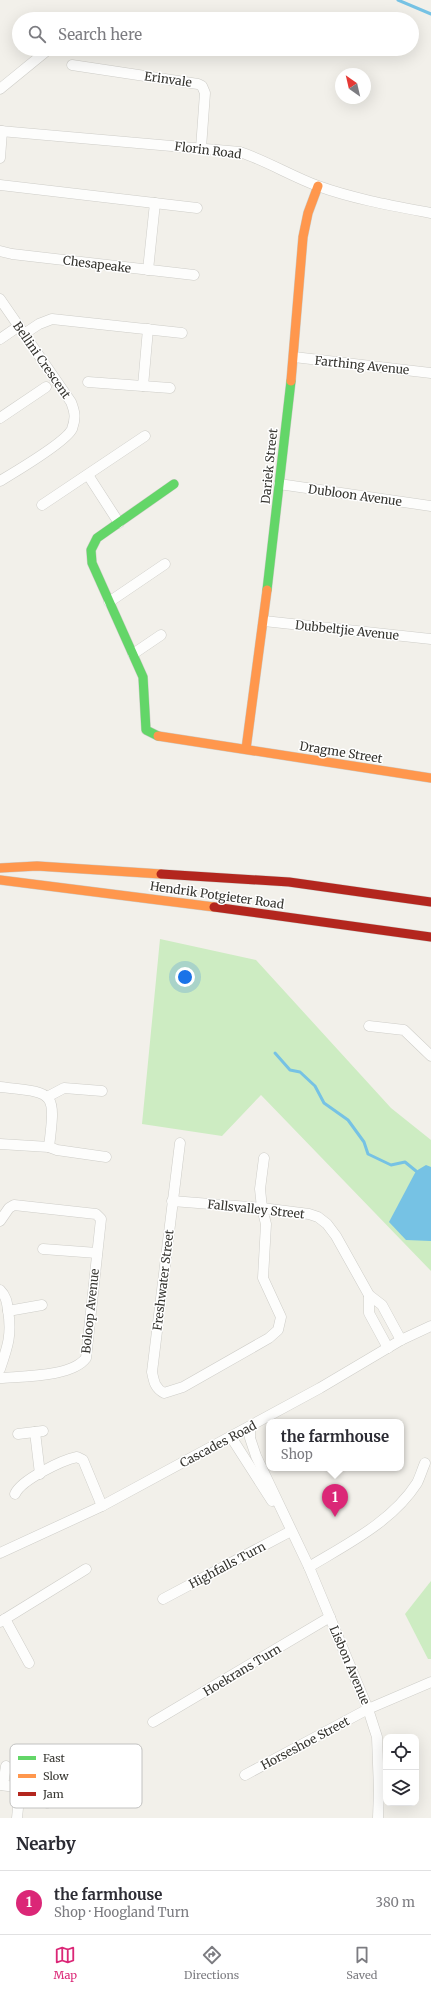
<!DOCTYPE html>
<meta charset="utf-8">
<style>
body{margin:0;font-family:Merriweather,serif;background:#f7f7f7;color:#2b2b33}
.controls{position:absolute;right:12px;bottom:12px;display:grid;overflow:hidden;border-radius:8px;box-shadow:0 4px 16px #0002}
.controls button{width:36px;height:36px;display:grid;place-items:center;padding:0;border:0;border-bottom:1px solid #e1e1e2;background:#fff;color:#2b2b33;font:20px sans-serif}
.compass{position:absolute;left:335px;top:68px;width:36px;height:36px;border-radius:50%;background:#fff;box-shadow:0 4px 16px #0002;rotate:326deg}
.you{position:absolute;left:185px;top:977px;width:14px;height:14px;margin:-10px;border:3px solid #fff;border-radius:50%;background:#1a73e8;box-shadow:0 0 0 6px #1a73e833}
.badge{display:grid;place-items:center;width:26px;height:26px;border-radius:50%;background:#db2777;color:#fff;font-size:13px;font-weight:700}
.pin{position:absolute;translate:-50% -33px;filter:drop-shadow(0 1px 2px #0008)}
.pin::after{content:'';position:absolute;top:21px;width:14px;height:12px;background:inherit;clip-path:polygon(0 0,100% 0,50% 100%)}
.popup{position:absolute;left:266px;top:1419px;width:138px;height:52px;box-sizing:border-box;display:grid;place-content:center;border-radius:8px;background:#fff;filter:drop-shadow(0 1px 3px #0005);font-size:13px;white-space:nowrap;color:#7c7c81}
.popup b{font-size:15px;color:#2b2b33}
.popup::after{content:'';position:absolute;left:50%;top:100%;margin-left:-8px;border:8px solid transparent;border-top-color:#fff}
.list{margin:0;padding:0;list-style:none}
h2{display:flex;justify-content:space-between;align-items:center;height:52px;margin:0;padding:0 16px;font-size:17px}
h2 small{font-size:13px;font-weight:400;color:#7c7c81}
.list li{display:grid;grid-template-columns:26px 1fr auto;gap:12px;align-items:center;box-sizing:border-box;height:64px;padding:0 16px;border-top:1px solid #e1e1e2}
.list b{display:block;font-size:15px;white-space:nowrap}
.list p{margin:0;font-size:13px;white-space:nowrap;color:#7c7c81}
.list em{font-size:13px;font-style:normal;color:#7c7c81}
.icon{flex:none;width:22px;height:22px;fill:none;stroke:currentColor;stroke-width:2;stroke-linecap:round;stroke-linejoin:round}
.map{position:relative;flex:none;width:431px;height:1818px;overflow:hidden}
.search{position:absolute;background:#fff;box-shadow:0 4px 16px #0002;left:12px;right:12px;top:12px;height:44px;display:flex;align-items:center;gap:10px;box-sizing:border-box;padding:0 14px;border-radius:22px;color:#7c7c81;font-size:15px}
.sheet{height:116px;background:#fff}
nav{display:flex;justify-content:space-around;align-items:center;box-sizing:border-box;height:56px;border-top:1px solid #e1e1e2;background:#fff;font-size:11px;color:#7c7c81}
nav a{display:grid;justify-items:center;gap:2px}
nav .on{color:#db2777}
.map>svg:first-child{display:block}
.green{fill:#cdecc2}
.water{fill:#76c2e4}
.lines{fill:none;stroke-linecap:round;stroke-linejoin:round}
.stream{stroke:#76c2e4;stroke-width:3}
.street-casing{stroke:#cecdc8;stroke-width:11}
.fast-casing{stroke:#cecdc8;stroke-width:10}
.slow-casing{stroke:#cecdc8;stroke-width:10}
.jam-casing{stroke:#cecdc8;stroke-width:10}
.street{stroke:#fdfdfc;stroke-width:10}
.fast{stroke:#63d668;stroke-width:9}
.slow{stroke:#ff974d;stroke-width:9}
.jam{stroke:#b3261e;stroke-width:9}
.labels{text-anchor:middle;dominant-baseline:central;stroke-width:3;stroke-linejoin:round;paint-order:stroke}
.street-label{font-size:12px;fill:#35342f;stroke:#fff}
.key{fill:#fff;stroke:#c2c2c1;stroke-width:1}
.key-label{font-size:11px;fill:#35342f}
</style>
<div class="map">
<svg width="431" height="1818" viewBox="0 0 431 1818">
<rect width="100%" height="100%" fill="#f2f0ea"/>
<!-- green -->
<g class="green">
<polygon points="160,939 256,960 391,1108 431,1140 431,1271 261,1095 222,1136 142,1124"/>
<polygon points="431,1581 431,1659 428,1659 405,1614"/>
</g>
<!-- water -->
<polygon class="water" points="426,1165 431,1167 431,1241 406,1240 389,1222 416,1171"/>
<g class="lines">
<!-- stream -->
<g class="stream">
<polyline points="398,0 431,14"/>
<polyline points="275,1053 290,1070 300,1072 315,1086 324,1103 348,1120 364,1142 368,1154 391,1165 405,1162 416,1171"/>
</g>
<defs>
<g id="street">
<polyline points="72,65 198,84 202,86 205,93 201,148"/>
<polyline points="0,89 49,49"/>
<path d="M0 131 240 152C267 161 291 176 318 186 354 199 394 206 431 213"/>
<polyline points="0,158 2,131"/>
<polyline points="0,185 197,208"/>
<polyline points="0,251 12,254 194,275"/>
<polyline points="148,270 155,203"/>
<path d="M0 299 71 402C75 412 76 418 72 429 66 442 15 472 0 481"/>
<polyline points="24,334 39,324 52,319 182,333"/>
<polyline points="0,339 19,326"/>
<polyline points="294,357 431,373"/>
<polyline points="88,382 170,388"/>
<polyline points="143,386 148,329"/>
<polyline points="0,418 46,387"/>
<polyline points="88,475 119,523"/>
<polyline points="279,484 431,506"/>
<polyline points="42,505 145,436"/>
<polyline points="109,602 165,564"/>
<polyline points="264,621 431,639"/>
<polyline points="133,654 161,635"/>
<polyline points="369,1026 404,1030 431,1056"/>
<path d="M0 1087C55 1093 56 1090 49 1147L57 1150 106 1157"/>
<polyline points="47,1097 64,1088 102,1091"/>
<path d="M180 1143 152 1372C154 1382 155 1388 164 1393L183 1387 269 1338 278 1330 281 1317 263 1278 266 1224 262 1208 260 1189 264 1158"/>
<polyline points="0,1144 49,1147"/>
<polyline points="172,1201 262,1208 309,1214 318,1217 327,1224 336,1236 369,1295 382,1305 401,1340"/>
<path d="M0 1221 9 1208 14 1205 96 1214 101 1219 86 1358C72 1377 23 1376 0 1378"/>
<polyline points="43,1249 97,1253"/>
<path d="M0 1290C6 1296 7 1302 8 1310 12 1334 8 1346 0 1369"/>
<polyline points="369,1295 369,1313 388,1348"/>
<polyline points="8,1311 42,1305"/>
<polyline points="250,1427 250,1438 256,1456 309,1567 368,1709 377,1737 379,1790 378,1818"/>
<polyline points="35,1432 40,1474"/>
<polyline points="18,1434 43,1431"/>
<polyline points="231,1437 272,1501"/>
<path d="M15 1494C21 1480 62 1460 77 1457L83 1460 102 1506"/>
<polyline points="0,1553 102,1506 320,1388 401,1340 431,1326"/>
<path d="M309 1567C347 1544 392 1522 417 1483 420 1477 422 1470 425 1463"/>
<polyline points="163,1599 291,1531"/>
<polyline points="5,1619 29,1663"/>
<polyline points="0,1622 86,1569"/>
<polyline points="153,1722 330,1617"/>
<polyline points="245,1775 368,1709 431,1682"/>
<polyline points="0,1785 46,1791 48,1792 47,1803"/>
<polyline points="3,1785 6,1766"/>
<polyline points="42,1791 44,1770"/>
<polyline points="17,1818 20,1788"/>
</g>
<g id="fast">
<polyline points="267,590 291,381"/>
<polyline points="158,736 146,730 143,677 92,563 91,550 97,538 174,484"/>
</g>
<g id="slow">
<polyline points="291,381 303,237 308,213 318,186"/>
<polyline points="158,736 431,778"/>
<polyline points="246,749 267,590"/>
<polyline points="0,868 37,866 161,874"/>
<polyline points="0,880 214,907"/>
</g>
<g id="jam">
<polyline points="161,874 289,882 431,902"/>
<polyline points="214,907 431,937"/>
</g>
</defs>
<!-- street casing -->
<use href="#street" class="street-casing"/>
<!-- fast casing -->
<use href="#fast" class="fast-casing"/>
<!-- slow casing -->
<use href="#slow" class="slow-casing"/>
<!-- jam casing -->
<use href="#jam" class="jam-casing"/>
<!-- street -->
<use href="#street" class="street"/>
<!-- fast -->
<use href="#fast" class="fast"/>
<!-- slow -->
<use href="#slow" class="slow"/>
<!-- jam -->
<use href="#jam" class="jam"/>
</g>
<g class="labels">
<!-- street labels -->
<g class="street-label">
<text transform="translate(168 79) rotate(8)">Erinvale</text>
<text transform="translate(208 150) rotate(7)">Florin Road</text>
<text transform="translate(97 264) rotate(7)">Chesapeake</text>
<text transform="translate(42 360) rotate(55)">Bellini Crescent</text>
<text transform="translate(362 365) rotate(6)">Farthing Avenue</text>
<text transform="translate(269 466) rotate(-84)">Dariek Street</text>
<text transform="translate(355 495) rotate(8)">Dubloon Avenue</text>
<text transform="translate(347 630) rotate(6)">Dubbeltjie Avenue</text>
<text transform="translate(341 752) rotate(9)">Dragme Street</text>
<text transform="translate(217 895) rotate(8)">Hendrik Potgieter Road</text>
<text transform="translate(256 1209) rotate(6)">Fallsvalley Street</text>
<text transform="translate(163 1280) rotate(-83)">Freshwater Street</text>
<text transform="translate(90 1311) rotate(-84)">Boloop Avenue</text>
<text transform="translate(218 1444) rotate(-28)">Cascades Road</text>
<text transform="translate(227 1565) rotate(-28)">Highfalls Turn</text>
<text transform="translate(350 1665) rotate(67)">Lisbon Avenue</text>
<text transform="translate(242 1670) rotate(-31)">Hoekrans Turn</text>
<text transform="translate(305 1743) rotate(-28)">Horseshoe Street</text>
</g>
</g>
<!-- legend -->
<rect x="10" y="1744" width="132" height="64" rx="6" class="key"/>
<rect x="18" y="1756" width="18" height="4" fill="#63d668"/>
<rect x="18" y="1774" width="18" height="4" fill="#ff974d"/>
<rect x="18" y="1792" width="18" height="4" fill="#b3261e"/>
<g class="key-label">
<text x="43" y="1762">Fast</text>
<text x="43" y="1780">Slow</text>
<text x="43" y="1798">Jam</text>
</g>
</svg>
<div class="controls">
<button><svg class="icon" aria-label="locate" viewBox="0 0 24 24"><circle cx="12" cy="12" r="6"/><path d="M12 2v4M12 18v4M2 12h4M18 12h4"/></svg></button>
<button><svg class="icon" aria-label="layers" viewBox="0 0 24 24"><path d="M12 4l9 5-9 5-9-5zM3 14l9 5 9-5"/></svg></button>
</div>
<svg class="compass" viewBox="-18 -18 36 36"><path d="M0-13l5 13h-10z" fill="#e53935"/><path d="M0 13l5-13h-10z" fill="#7c7c81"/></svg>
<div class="you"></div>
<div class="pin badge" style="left:335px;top:1517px">1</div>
<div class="popup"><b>the farmhouse</b>Shop</div>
<div class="search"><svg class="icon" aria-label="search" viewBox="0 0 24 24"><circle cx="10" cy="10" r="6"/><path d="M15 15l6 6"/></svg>Search here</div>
</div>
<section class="sheet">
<h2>Nearby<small></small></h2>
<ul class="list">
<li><span class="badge">1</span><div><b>the farmhouse</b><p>Shop · Hoogland Turn</p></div><em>380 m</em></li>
</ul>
</section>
<nav>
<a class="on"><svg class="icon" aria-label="map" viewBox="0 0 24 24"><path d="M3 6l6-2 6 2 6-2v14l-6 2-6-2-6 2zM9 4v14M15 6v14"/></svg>Map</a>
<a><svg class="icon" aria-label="directions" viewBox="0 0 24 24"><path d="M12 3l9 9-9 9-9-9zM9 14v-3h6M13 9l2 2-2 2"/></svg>Directions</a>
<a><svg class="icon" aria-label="saved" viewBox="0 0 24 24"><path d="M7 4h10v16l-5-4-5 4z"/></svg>Saved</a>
</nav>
